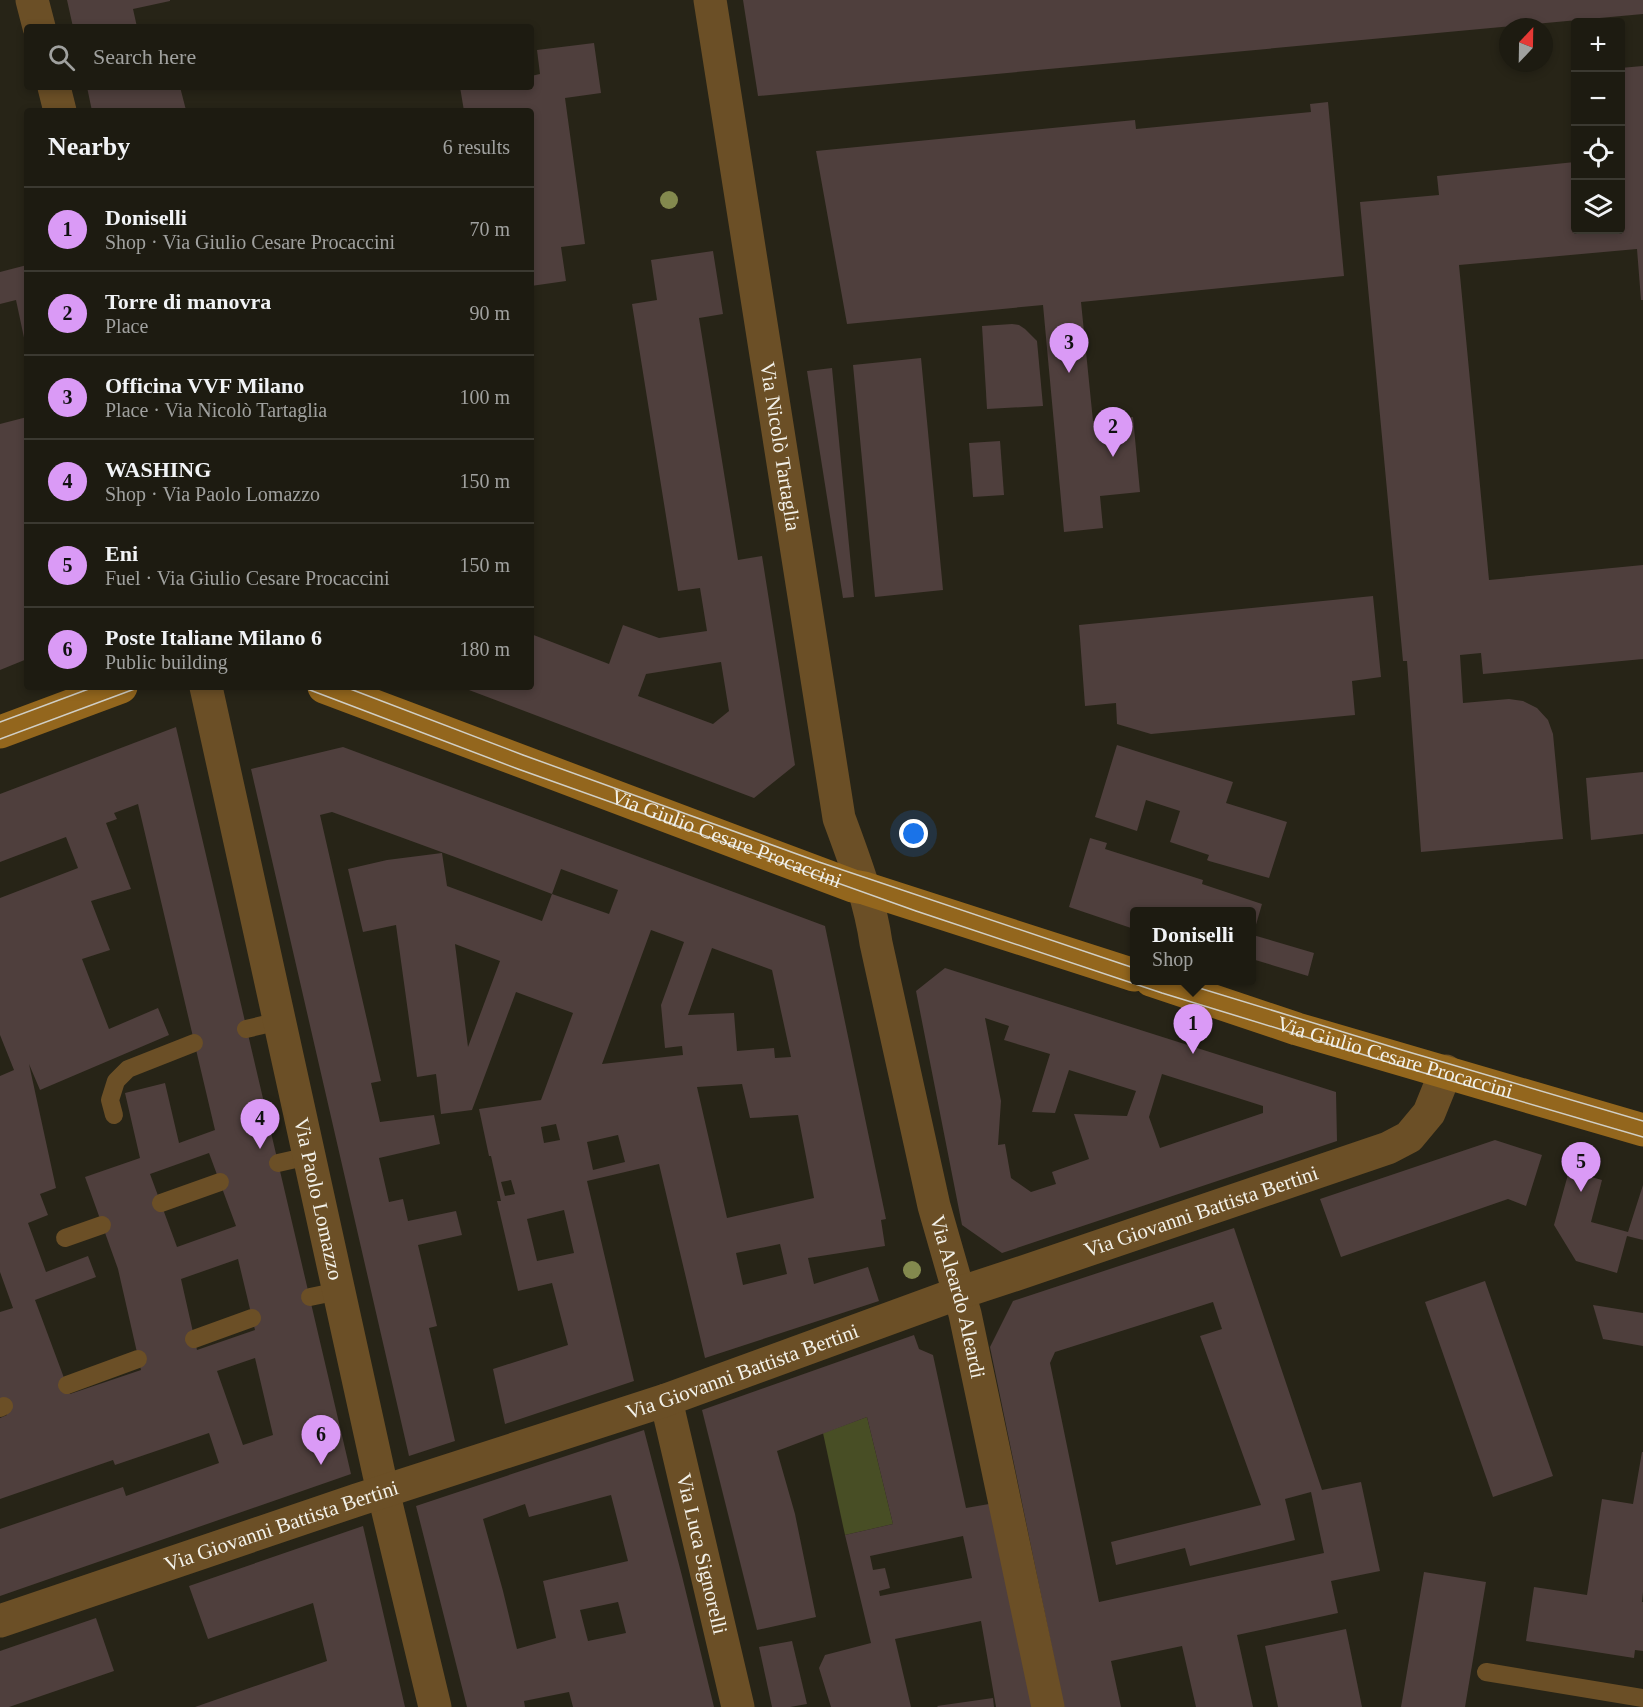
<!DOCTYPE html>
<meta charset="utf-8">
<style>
body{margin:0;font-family:"Times New Roman",serif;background:#25241a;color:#f1f3f6}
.controls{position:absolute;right:18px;top:18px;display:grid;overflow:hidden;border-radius:6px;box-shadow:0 3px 9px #0003}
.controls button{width:54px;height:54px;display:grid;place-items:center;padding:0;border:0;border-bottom:2px solid #3b3931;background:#1d1b11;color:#f1f3f6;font:30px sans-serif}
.compass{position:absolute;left:1499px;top:18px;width:54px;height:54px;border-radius:50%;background:#1d1b11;box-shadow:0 3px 9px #0003;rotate:22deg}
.you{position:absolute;left:914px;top:834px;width:21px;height:21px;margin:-15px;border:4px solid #fff;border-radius:50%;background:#1a73e8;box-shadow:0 0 0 9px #1a73e833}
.badge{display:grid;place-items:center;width:39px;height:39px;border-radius:50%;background:#da9af6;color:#111;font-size:20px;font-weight:700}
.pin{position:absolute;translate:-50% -50px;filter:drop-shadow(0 2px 3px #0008)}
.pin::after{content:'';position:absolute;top:32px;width:21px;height:18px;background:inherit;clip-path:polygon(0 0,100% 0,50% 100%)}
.popup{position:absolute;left:1130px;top:907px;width:126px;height:78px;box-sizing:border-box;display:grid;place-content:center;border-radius:6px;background:#1d1b11;filter:drop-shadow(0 2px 4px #0005);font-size:20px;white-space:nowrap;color:#a0a19f}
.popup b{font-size:22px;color:#f1f3f6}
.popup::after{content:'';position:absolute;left:50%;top:100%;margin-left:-12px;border:12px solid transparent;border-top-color:#1d1b11}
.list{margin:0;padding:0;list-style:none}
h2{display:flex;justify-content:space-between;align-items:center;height:78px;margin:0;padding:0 24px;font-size:26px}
h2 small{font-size:20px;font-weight:400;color:#a0a19f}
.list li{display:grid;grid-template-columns:39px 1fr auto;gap:18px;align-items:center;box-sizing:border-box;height:84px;padding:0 24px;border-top:2px solid #3b3931}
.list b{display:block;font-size:22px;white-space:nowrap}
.list p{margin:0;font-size:20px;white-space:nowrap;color:#a0a19f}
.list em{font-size:20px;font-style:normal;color:#a0a19f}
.icon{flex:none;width:33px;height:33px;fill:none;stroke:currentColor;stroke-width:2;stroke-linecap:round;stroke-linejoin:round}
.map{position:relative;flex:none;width:1643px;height:1707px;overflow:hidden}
.search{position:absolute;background:#1d1b11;box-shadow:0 3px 9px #0003;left:24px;top:24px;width:510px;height:66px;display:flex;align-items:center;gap:15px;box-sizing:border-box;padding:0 21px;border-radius:6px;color:#a0a19f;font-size:22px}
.panel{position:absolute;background:#1d1b11;box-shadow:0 3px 9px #0003;left:24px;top:108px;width:510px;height:582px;border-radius:6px}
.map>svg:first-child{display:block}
.green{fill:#484e25}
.building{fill:#4f3f3d;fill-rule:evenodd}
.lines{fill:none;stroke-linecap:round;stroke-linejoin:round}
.lane{stroke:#6b4f26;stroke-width:18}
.street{stroke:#6b4f26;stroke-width:33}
.secondary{stroke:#93661d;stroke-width:33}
.tram{stroke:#d1cfc6;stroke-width:1.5}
.tree{fill:#83894e}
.labels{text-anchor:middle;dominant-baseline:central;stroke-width:4.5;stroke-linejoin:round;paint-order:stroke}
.street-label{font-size:21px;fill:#f3f1e9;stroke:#0f0d08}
</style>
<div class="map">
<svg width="1643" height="1707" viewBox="0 0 1643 1707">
<rect width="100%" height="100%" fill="#272417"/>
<!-- green -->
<polygon class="green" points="867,1417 893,1524 845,1535 823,1433"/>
<!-- building -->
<g class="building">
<polygon points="67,0 170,0 170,1 133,9 137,27 73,27"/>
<polygon points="743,0 1643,0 1643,14 758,96"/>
<polygon points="594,43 601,93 565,98 585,244 561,247 566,281 531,286 531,111 464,111 460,87 531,87 531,76 540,74 537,50"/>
<polygon points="1643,66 1643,300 1641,300 1637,249 1459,265 1489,580 1643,565 1643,659 1483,674 1481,653 1460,655 1463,703 1509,699 1523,701 1537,708 1548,720 1553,734 1563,839 1421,852 1407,661 1403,661 1360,202 1439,195 1437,176 1575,162 1575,230 1620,230 1620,158 1623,157 1620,128 1620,68"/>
<polygon points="87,87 180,87 186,110 186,111 92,111"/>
<polygon points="1328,102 1344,276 1081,302 1093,421 1133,417 1140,492 1100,496 1103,528 1064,532 1043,305 847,324 816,151 1135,120 1136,129 1311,112 1310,104"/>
<path d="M713 251 723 314 699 318 738 560 762 556 795 765 754 798 461 687H531V634L609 664 623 625 659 638 707 631 700 588 678 591 632 304 657 300 651 260ZM721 662 729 711 713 724 638 696 646 674Z"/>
<polygon points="27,265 27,347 26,347 16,300 0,304 0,272"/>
<polygon points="1012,324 1019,325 1025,329 1037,341 1043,406 987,409 982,326"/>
<polygon points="921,358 943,590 875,597 853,365"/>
<polygon points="832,368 854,597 843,598 807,371"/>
<polygon points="27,417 27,659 0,670 0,424"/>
<polygon points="1000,441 1004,495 973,497 969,443"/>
<polygon points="1373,596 1381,677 1352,681 1355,715 1151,734 1117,724 1116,703 1085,706 1079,625"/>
<path d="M176 727 351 1474 0 1596V1529L123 1487 126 1496 219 1463 209 1433 115 1465 113 1460 0 1499V1418L7 1415 2 1401H0V1312L13 1308 0 1272V1076L14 1070 0 1035V898L78 868 66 837 0 862V794ZM138 804 215 1130 179 1143 165 1083 125 1093 140 1158 85 1177 118 1269 141 1370 70 1394 35 1300 96 1277 88 1256 46 1272 28 1223 48 1215 40 1194 56 1188 29 1064 40 1090 169 1035 158 1008 109 1029 82 959 110 950 91 901 131 889 106 823 117 819 114 813ZM209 1153 236 1226 177 1247 150 1174ZM238 1259 255 1330 197 1350 181 1279ZM255 1358 273 1435 243 1445 217 1371Z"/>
<polygon points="1117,745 1233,782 1226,803 1287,822 1269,878 1209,861 1207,860 1209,855 1170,842 1180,811 1146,800 1137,831 1095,817"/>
<path d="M343 747 825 926 886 1219 881 1220 885 1246 808 1258 814 1284 868 1267 879 1301 705 1358 659 1164 587 1181 634 1381 505 1424 493 1369 568 1345 552 1283 518 1291 497 1201H501L491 1156H489L479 1109 541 1100 573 1013 516 992 472 1110 441 1114 436 1074 417 1077 396 925 363 932 348 869 387 860 442 853 447 886 542 921 552 894 609 914 618 890 561 869 552 894 455 857 332 812 320 815 381 1081 371 1083 380 1122 434 1115 440 1144 379 1158 389 1202 403 1199 408 1221 456 1211 462 1235 418 1245 437 1326 429 1328 455 1441 409 1456 251 769ZM651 930 684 942 661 1005 665 1048 682 1046 683 1055 602 1064ZM455 944 500 961 468 1047ZM712 948 772 970 791 1057 775 1058 774 1048 737 1051 734 1013 688 1015ZM742 1084 750 1118 798 1115 814 1198 727 1218 697 1087ZM556 1124 560 1140 544 1143 541 1127ZM618 1135 625 1162 593 1170 587 1142ZM511 1180 515 1194 505 1196 501 1182ZM564 1210 574 1253 537 1261 527 1219ZM780 1244 787 1274 743 1285 736 1253Z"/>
<polygon points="1643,772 1643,834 1591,840 1586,778"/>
<polygon points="1090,838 1107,843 1105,849 1203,880 1202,884 1262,904 1253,935 1314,953 1308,976 1252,959 1252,912 1134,912 1134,929 1069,907"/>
<path d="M945 968 1336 1092 1337 1141 1002 1253 962 1225 916 991ZM985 1018 1009 1026 1004 1040 1050 1054 1032 1112 1055 1113 1069 1070 1136 1091 1127 1116 1074 1114 1089 1159 1052 1172 1056 1184 1031 1192 1011 1178 1005 1144 998 1145 1001 1101ZM1162 1074 1263 1106V1113L1160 1148 1149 1117Z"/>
<polygon points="1495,1140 1542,1155 1526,1206 1508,1199 1341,1257 1320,1199"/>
<polygon points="1569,1171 1602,1180 1591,1222 1628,1232 1643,1185 1643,1240 1627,1236 1617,1273 1576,1261 1554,1225"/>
<path d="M1234 1228 1322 1490 1361 1482 1380 1571 1331 1581 1338 1613 1237 1635 1253 1707H1196L1182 1646 1111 1661 1121 1707H1064L990 1347 1013 1301ZM1213 1302 1222 1329 1200 1336 1261 1505 1111 1542 1116 1565 1185 1548 1190 1566 1295 1540 1285 1499 1311 1492 1324 1553 1099 1602 1050 1363 1055 1352Z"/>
<polygon points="1485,1281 1553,1476 1493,1497 1425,1302"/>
<polygon points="1593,1305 1643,1313 1643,1346 1603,1339"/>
<path d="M914 1335 919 1349 933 1355 966 1508 989 1504 1033 1707H996L981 1621 895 1639 911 1707H831L819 1668 825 1655 871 1643 845 1535 893 1524 867 1417 777 1451 795 1514 816 1617 757 1630 702 1410ZM963 1536 972 1578 880 1596 879 1591 890 1588 885 1568 873 1570 870 1556Z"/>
<path d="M644 1430 682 1576 714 1707H573L569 1692 524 1701 525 1707H467L416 1506ZM611 1495 628 1561 543 1581 556 1638 517 1649 503 1591 483 1519 525 1504 529 1517ZM618 1602 626 1633 588 1641 580 1610Z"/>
<polygon points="1642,1452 1643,1452 1643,1592 1642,1602 1643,1602 1643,1651 1635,1650 1634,1658 1526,1641 1534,1587 1587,1595 1602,1499 1633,1504"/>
<polygon points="363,1526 405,1707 195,1707 327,1661 313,1603 208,1639 189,1586"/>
<polygon points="1424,1572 1486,1582 1465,1707 1401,1707"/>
<polygon points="96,1618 114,1671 9,1707 0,1707 0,1651"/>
<polygon points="1346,1629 1362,1707 1278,1707 1265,1646"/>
<polygon points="792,1641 807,1704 790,1707 772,1707 759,1647"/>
<polygon points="993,1698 994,1707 938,1707 937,1706"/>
</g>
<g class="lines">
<!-- lane -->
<g class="lane">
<polyline points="246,1029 280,1021"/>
<polyline points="114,1115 110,1100 116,1081 128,1069 194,1043"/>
<polyline points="278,1163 309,1156"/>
<polyline points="161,1203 220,1182"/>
<polyline points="65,1238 102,1225"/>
<polyline points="310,1297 339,1291"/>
<polyline points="194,1339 252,1318"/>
<polyline points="67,1385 138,1359"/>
<polyline points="0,1408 4,1406"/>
<polyline points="1486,1672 1643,1698"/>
</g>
<!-- street -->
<g class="street">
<polyline points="32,0 39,27"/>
<path id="s1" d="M710 0 839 818C854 859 870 900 876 943L934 1206 965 1314 1048 1707"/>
<polyline points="54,87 60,111"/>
<path id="s2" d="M206 687 379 1474 435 1707"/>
<path id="s3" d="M666 1400 738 1707"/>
<path id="s4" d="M0 1621 357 1500 666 1400 959 1293 1014 1275 1388 1148 1409 1137 1429 1113 1446 1071"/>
</g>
<!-- secondary -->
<g class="secondary">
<path id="s5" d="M324 687 853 886 864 888 1134 975"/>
<polyline points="0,732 121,687"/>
<path id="s6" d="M1151 980 1297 1029 1643 1130"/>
</g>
<!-- tram -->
<g class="tram">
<polyline points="302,687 518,769 916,911 1162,993 1397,1065 1643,1137"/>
<polyline points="345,687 523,755 819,862 1134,968"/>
<polyline points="0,722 94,687"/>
<polyline points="0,739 140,687"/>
<polyline points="1173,980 1402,1050 1643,1121"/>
</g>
</g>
<!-- trees -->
<g class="tree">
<circle cx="669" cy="200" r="9"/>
<circle cx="912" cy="1270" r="9"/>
</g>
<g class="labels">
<!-- street labels -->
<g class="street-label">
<text stroke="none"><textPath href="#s1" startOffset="452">Via Nicolò Tartaglia</textPath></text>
<text stroke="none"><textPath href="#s5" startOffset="430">Via Giulio Cesare Procaccini</textPath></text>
<text stroke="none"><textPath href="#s6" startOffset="256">Via Giulio Cesare Procaccini</textPath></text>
<text stroke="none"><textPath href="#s2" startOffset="524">Via Paolo Lomazzo</textPath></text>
<text stroke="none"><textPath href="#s4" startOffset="1269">Via Giovanni Battista Bertini</textPath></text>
<text stroke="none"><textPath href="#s1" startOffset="1322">Via Aleardo Aleardi</textPath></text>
<text stroke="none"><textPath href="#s4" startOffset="783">Via Giovanni Battista Bertini</textPath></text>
<text stroke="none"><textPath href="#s4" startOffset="297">Via Giovanni Battista Bertini</textPath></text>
<text stroke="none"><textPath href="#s3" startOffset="158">Via Luca Signorelli</textPath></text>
</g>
</g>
</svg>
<div class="controls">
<button>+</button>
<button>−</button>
<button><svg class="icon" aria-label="locate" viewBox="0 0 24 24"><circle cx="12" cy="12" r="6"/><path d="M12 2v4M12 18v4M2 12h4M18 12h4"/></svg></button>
<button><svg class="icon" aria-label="layers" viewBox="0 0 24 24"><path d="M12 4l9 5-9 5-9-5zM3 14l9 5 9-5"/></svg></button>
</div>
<svg class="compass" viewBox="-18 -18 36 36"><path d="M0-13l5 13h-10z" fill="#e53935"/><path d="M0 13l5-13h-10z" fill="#a0a19f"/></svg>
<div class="you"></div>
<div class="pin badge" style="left:1193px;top:1054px">1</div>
<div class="popup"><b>Doniselli</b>Shop</div>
<div class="pin badge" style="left:1113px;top:457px">2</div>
<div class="pin badge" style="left:1069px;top:373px">3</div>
<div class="pin badge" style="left:260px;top:1149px">4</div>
<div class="pin badge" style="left:1581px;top:1192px">5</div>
<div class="pin badge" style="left:321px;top:1465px">6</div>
<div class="search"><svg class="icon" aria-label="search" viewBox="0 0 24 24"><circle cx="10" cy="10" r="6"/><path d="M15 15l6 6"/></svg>Search here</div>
<section class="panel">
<h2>Nearby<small>6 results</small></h2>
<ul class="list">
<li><span class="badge">1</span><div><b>Doniselli</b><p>Shop · Via Giulio Cesare Procaccini</p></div><em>70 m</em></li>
<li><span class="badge">2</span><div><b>Torre di manovra</b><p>Place</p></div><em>90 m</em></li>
<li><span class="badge">3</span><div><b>Officina VVF Milano</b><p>Place · Via Nicolò Tartaglia</p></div><em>100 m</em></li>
<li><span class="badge">4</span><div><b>WASHING</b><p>Shop · Via Paolo Lomazzo</p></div><em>150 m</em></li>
<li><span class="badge">5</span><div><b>Eni</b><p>Fuel · Via Giulio Cesare Procaccini</p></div><em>150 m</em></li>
<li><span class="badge">6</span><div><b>Poste Italiane Milano 6</b><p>Public building</p></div><em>180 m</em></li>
</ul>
</section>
</div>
